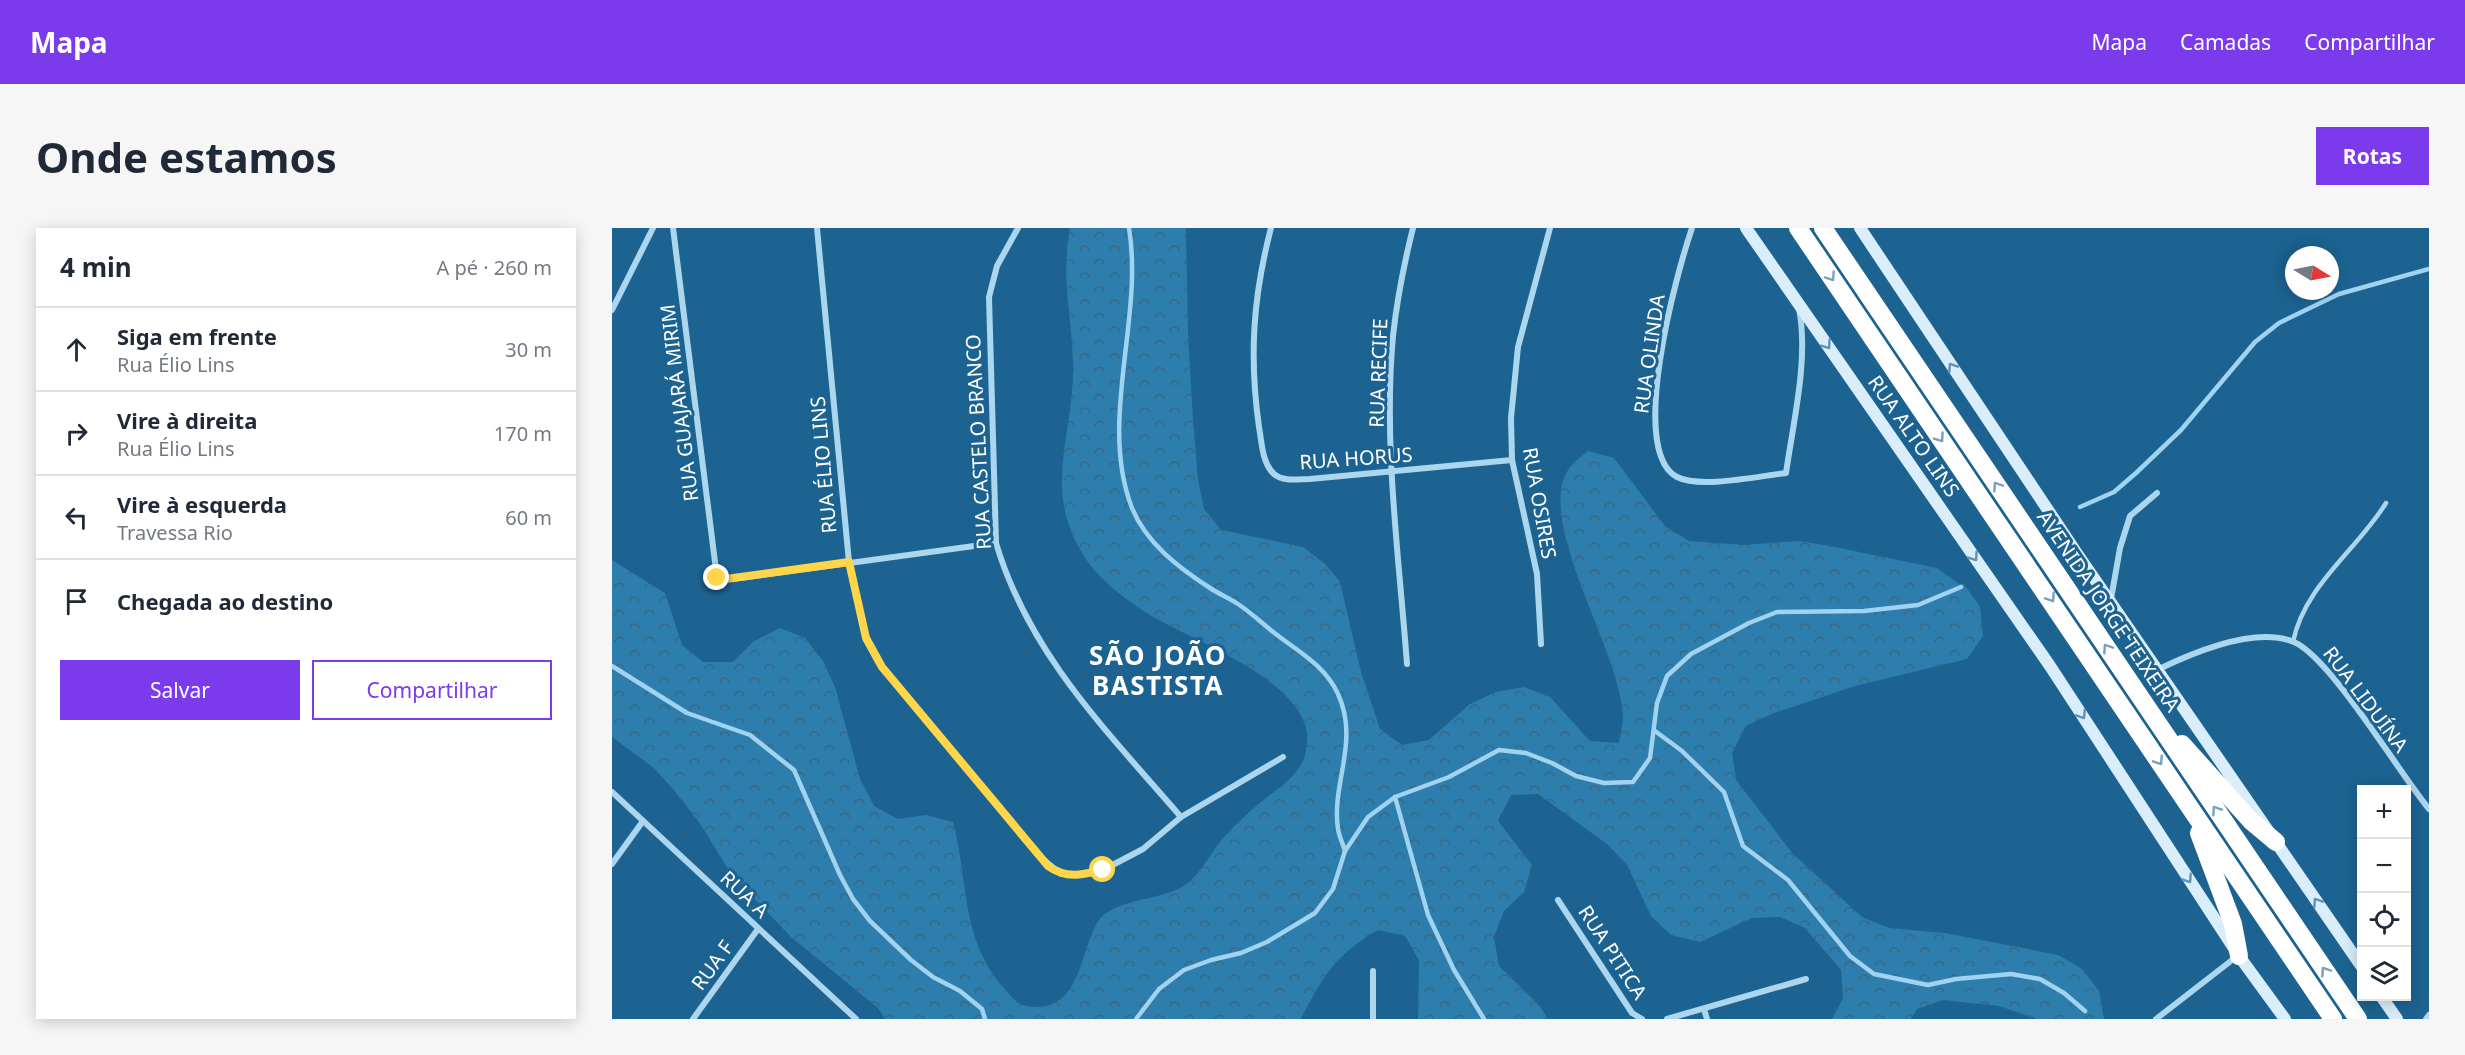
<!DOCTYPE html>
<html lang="pt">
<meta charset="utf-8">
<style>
body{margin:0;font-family:"Noto Sans",sans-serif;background:#f6f6f7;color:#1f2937}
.controls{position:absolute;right:18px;bottom:18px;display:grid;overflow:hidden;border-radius:0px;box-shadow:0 3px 15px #0003}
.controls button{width:54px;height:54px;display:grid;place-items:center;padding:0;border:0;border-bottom:2px solid #e0e1e3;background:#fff;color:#1f2937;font:30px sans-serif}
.compass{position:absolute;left:1673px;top:18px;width:54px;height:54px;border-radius:50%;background:#fff;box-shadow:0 3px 15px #0003;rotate:100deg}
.stop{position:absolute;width:18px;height:18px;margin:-14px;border:4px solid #ffd54a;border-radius:50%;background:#fff}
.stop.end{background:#ffd54a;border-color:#fff;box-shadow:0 2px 6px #0008}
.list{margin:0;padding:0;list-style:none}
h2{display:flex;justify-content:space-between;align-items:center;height:78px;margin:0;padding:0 24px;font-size:26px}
h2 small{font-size:20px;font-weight:400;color:#747a83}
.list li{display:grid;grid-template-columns:39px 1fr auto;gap:18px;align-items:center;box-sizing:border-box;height:84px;padding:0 24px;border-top:2px solid #e0e1e3}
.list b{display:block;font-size:22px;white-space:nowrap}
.list p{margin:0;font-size:20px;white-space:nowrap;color:#747a83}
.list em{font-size:20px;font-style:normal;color:#747a83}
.actions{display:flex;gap:12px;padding:18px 24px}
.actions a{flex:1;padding:14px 0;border:2px solid #7c3aed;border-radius:0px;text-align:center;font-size:21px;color:#7c3aed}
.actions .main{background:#7c3aed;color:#fff}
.icon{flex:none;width:33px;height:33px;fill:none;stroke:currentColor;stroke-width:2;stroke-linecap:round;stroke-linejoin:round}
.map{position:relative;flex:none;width:1817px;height:791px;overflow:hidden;border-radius:0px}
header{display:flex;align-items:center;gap:36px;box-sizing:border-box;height:84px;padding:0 30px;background:#7c3aed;color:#fff}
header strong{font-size:28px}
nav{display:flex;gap:33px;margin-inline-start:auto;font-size:21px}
.intro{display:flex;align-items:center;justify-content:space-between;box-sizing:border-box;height:144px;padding:0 36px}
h1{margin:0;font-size:42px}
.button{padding:15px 27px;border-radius:0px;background:#7c3aed;color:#fff;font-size:21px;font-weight:700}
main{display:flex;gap:36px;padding:0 36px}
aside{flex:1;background:#fff;border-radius:0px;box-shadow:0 3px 15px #0003}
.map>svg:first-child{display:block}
.forest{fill:url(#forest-crowns)}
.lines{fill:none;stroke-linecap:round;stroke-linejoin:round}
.stream{stroke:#a0d3f0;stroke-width:4.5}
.lane{stroke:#acd5ee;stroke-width:4.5}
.street{stroke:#acd5ee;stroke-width:6}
.secondary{stroke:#d9edfa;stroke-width:12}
.highway{stroke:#fff;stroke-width:18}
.oneway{stroke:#77a1bd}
.oneway2{stroke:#5e93b6}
.route{stroke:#ffd54a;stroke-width:8}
.labels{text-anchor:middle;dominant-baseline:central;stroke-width:6;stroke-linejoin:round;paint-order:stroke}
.street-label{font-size:20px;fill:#fff;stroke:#1c6391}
.district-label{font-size:26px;font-weight:bold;letter-spacing:1.5px;fill:#fff;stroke:#1c6391}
</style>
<header>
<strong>Mapa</strong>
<nav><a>Mapa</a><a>Camadas</a><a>Compartilhar</a></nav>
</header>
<div class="intro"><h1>Onde estamos</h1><a class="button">Rotas</a></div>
<main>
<aside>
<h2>4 min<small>A pé · 260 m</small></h2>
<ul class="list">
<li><svg class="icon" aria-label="ahead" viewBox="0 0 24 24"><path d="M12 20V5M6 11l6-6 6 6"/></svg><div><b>Siga em frente</b><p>Rua Élio Lins</p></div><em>30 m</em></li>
<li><svg class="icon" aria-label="right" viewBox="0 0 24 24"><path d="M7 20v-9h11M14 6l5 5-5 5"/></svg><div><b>Vire à direita</b><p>Rua Élio Lins</p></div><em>170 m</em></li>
<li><svg class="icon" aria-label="left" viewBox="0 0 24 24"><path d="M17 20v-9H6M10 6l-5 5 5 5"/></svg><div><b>Vire à esquerda</b><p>Travessa Rio</p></div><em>60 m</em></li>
<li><svg class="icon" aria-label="arrive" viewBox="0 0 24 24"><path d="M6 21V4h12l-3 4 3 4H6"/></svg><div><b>Chegada ao destino</b></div></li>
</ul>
<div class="actions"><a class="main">Salvar</a><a>Compartilhar</a></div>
</aside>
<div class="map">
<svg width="1817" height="791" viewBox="0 0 1817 791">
<defs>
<pattern id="forest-crowns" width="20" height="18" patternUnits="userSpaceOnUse" patternTransform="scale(1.5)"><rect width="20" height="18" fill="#2d7dad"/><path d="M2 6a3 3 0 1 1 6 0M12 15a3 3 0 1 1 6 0" fill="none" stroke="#3b6781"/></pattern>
</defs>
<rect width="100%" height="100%" fill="#1c6391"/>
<!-- forest -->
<path class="forest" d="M458 0H574L576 107 581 192 586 251 592 281 609 302 691 319 713 336 728 354 749 444 768 501 790 517 817 512 858 476 884 464 912 459 938 469 978 513 1007 515C1008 507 1011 497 1011 488 1009 424 923 295 956 242 960 235 970 228 976 223L1002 230 1053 298 1077 313 1132 317 1186 313 1213 317 1325 340 1347 356H1352L1368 379 1371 408 1355 431 1243 458 1162 485 1134 498 1120 525 1124 552 1181 626 1250 689 1277 700 1333 705 1446 727 1470 741 1487 763 1492 791H1425L1387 778 1331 772 1305 781 1299 791H1220L1231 770 1229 742 1193 700 1168 689 1140 690 1088 714 1059 707 1039 688 1015 637 995 616 926 566 899 567 886 593 920 637 912 664 892 683 882 709 887 738 927 777 936 791H806L807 732 793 708 766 702C723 727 711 748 689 791H273L266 780 179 709 119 646 89 597 61 561 42 540 0 509V332L53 365 70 417 91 434H121L141 414 168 400 193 410 211 433 223 459 248 551 262 578 286 591 314 587 341 594C356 650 349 713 392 760 397 766 403 774 410 777 470 791 466 724 487 692 501 672 546 672 568 660 588 650 598 624 613 608 624 596 637 584 650 573 665 561 680 553 690 535 694 528 696 512 695 504 685 449 581 413 538 387 514 372 487 352 472 328 428 259 464 203 461 132 459 83 449 50 458 0Z"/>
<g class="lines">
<!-- stream -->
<g class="stream">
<path d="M517 0C532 91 486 192 520 280 534 315 567 340 598 360 607 366 617 370 626 376 641 386 654 399 669 410 691 426 714 440 726 466 748 514 719 556 726 601 727 608 731 616 733 623"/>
<polyline points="1468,279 1502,264 1524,245 1569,202 1643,114 1667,95 1727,66 1817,41"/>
<polyline points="0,438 75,485 138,507 182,542 228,647 241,671 258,693 299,732 321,749 348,763 370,781 373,791"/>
<polyline points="1043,503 1070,523 1112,564 1131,618 1176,652 1238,728 1262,746 1316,757 1344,751 1399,746 1428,751 1452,765 1473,783"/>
<polyline points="783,569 816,687 842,742 872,791"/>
<polyline points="524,791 547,761 572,742 599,732 629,725 655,714 703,685 721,661 733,623 756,589 783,569 837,549 887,522 914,525 940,535 964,548 992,555 1021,554 1038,530 1045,475 1055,448 1079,426 1137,395 1165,384 1252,383 1306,377 1349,359"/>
</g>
<!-- lane -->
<path class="lane" d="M1681 414C1692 358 1745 322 1774 275"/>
<!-- street -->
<g class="street">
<polyline points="61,0 105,350 120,351 384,315"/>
<polyline points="205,0 237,334 254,410 270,439 426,627 449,646 467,647 491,642 531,621 569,589 671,529"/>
<path d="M406 0 385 38 377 69 384 315C417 426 495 503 569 589"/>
<path d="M659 0C641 69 637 128 647 199 650 215 650 235 662 246 671 254 687 251 698 251L900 232"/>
<path d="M1080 0C1065 44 1015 223 1065 249 1089 261 1147 248 1174 245 1181 195 1197 131 1187 81"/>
<polyline points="0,82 41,0"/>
<polyline points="1499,371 1508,320 1518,288 1545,265"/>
<polyline points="929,416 925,346 900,232 899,190 906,119 938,0"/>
<path d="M795 436C787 329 771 215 781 108 785 71 792 36 801 0"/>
<path d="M1545 442C1580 425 1643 398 1682 414 1719 430 1787 545 1817 581"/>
<polyline points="0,564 244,791"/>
<polyline points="0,636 31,593"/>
<polyline points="946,672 1020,785 1030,791"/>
<polyline points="761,743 761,791"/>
<polyline points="1092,781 1095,791"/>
<polyline points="81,791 146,701"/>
<polyline points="1055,791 1194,751"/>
<polyline points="1544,791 1624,729"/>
<polyline points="1814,791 1817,787"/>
</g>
<!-- secondary -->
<g class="secondary">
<polyline points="1134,0 1438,438 1627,728 1673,791"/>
<polyline points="1248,0 1466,327 1750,739"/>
<polyline points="1769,768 1785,791"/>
</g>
<!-- highway -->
<g class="highway">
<polyline points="1186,0 1721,791"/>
<polyline points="1211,0 1746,791"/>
<polyline points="1570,516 1639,593 1664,614"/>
<polyline points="1587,605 1621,696 1627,728"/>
</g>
</g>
<!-- one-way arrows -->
<defs><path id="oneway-chevron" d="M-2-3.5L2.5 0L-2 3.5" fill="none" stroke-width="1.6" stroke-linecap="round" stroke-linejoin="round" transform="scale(1.5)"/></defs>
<g class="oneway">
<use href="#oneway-chevron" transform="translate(1219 49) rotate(56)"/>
<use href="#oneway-chevron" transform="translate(1328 210) rotate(55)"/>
<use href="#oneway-chevron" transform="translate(1385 258) rotate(-124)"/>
<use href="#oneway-chevron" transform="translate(1439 370) rotate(56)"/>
<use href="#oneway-chevron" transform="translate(1495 420) rotate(-124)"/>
<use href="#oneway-chevron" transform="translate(1547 533) rotate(57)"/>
<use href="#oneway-chevron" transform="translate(1604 582) rotate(-124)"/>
<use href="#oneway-chevron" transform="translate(1713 743) rotate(-124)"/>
</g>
<g class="oneway2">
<use href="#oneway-chevron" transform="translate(1215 117) rotate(55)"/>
<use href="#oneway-chevron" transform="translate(1340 139) rotate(-123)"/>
<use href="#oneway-chevron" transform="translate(1362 329) rotate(55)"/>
<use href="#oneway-chevron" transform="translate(1470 487) rotate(57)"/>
<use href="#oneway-chevron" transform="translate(1576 651) rotate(57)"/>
<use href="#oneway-chevron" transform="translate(1705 674) rotate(-124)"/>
</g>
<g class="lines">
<!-- route -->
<path class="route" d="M105 350 114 351 237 334 254 410 270 439 436 638C454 651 470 647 491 642"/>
</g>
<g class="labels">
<!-- street labels -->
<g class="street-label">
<text transform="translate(1037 126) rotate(-82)">RUA OLINDA</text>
<text transform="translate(766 145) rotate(-88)">RUA RECIFE</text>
<text transform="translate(67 175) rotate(-97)">RUA GUAJARÁ MIRIM</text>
<text transform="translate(1302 208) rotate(55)">RUA ALTO LINS</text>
<text transform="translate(366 214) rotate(-93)">RUA CASTELO BRANCO</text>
<text transform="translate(744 230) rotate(-4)">RUA HORUS</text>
<text transform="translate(211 237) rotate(-95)">RUA ÉLIO LINS</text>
<text transform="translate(928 275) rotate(80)">RUA OSIRES</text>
<text transform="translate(1497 383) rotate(56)">AVENIDA JORGE TEIXEIRA</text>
<text transform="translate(1754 471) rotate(53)">RUA LIDUÍNA</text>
<text transform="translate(133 666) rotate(43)">RUA A</text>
<text transform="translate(1001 724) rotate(57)">RUA PITICA</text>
<text transform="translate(100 737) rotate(-54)">RUA F</text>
</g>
<!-- district labels -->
<g class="district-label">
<text x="546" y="427">SÃO JOÃO<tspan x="546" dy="30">BASTISTA</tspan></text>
</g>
</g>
</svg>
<div class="controls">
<button>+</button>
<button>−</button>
<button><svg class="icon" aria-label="locate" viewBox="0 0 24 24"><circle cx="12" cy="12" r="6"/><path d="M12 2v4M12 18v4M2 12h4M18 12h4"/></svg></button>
<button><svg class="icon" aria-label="layers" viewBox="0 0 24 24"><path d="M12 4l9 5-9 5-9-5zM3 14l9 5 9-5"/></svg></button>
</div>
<svg class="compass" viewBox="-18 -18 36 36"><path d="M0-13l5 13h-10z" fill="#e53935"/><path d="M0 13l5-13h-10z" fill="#747a83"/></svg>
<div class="stop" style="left:491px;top:642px"></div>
<div class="stop end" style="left:105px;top:350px"></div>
</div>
</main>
